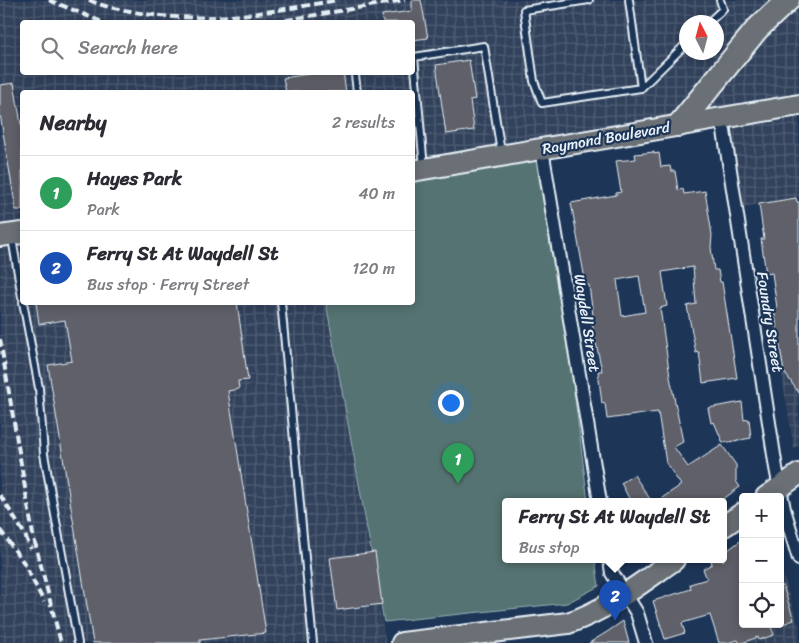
<!DOCTYPE html>
<meta charset="utf-8">
<style>
body{margin:0;font-family:Sriracha,sans-serif;background:#f7f7f7;color:#2b2b33}
.controls{position:absolute;right:15px;bottom:15px;display:grid;overflow:hidden;border-radius:5px;box-shadow:0 2px 12px #0003}
.controls button{width:45px;height:45px;display:grid;place-items:center;padding:0;border:0;border-bottom:1px solid #e1e1e2;background:#fff;color:#2b2b33;font:25px sans-serif}
.compass{position:absolute;left:679px;top:15px;width:45px;height:45px;border-radius:50%;background:#fff;box-shadow:0 2px 12px #0003;rotate:354deg}
.you{position:absolute;left:450px;top:402px;width:18px;height:18px;margin:-12px;border:4px solid #fff;border-radius:50%;background:#1a73e8;box-shadow:0 0 0 8px #1a73e833}
.badge{display:grid;place-items:center;width:32px;height:32px;border-radius:50%;background:#8a5d65;color:#fff;font-size:16px;font-weight:700}
.pin{position:absolute;translate:-50% -41px;filter:drop-shadow(0 1px 2px #0008)}
.pin::after{content:'';position:absolute;top:26px;width:18px;height:15px;background:inherit;clip-path:polygon(0 0,100% 0,50% 100%)}
.popup{position:absolute;left:502px;top:498px;width:225px;height:65px;box-sizing:border-box;display:grid;place-content:center;border-radius:5px;background:#fff;filter:drop-shadow(0 1px 4px #0005);font-size:16px;white-space:nowrap;color:#7c7c81}
.popup b{font-size:19px;color:#2b2b33}
.popup::after{content:'';position:absolute;left:50%;top:100%;margin-left:-10px;border:10px solid transparent;border-top-color:#fff}
.list{margin:0;padding:0;list-style:none}
h2{display:flex;justify-content:space-between;align-items:center;height:65px;margin:0;padding:0 20px;font-size:21px}
h2 small{font-size:16px;font-weight:400;color:#7c7c81}
.list li{display:grid;grid-template-columns:32px 1fr auto;gap:15px;align-items:center;box-sizing:border-box;height:75px;padding:0 20px;border-top:1px solid #e1e1e2}
.list b{display:block;font-size:19px;white-space:nowrap}
.list p{margin:0;font-size:16px;white-space:nowrap;color:#7c7c81}
.list em{font-size:16px;font-style:normal;color:#7c7c81}
.icon{flex:none;width:28px;height:28px;fill:none;stroke:currentColor;stroke-width:2;stroke-linecap:round;stroke-linejoin:round}
.map{position:relative;flex:none;width:799px;height:643px;overflow:hidden}
.search{position:absolute;background:#fff;box-shadow:0 2px 12px #0003;left:20px;top:20px;width:395px;height:55px;display:flex;align-items:center;gap:12px;box-sizing:border-box;padding:0 18px;border-radius:5px;color:#7c7c81;font-size:19px}
.panel{position:absolute;background:#fff;box-shadow:0 2px 12px #0003;left:20px;top:90px;width:395px;height:215px;border-radius:5px}
.map>svg:first-child{display:block}
.industrial{fill:url(#industrial-grid);fill-rule:evenodd}
.park{fill:#547372;stroke:#9eb2b5}
.building{fill:#5f6169;stroke:#e8f1f8;fill-rule:evenodd}
.lines{fill:none;stroke-linecap:round;stroke-linejoin:round}
.lane-casing{stroke:#e8f1f8;stroke-width:10}
.street-casing{stroke:#e8f1f8;stroke-width:16}
.primary-casing{stroke:#e8f1f8;stroke-width:24}
.highway-casing{stroke:#e8f1f8;stroke-width:26}
.lane{stroke:#1d3557;stroke-width:6}
.street{stroke:#1d3557;stroke-width:12}
.primary{stroke:#6a7074;stroke-width:20}
.highway{stroke:#6a7074;stroke-width:22}
.rail{stroke:#e8f1f8;stroke-width:4;stroke-dasharray:8 4;stroke-linecap:butt}
.labels{text-anchor:middle;dominant-baseline:central;stroke-width:4.5;stroke-linejoin:round;paint-order:stroke}
.street-label{font-size:15px;fill:#e8f1f8;stroke:#1d3557}
</style>
<div class="map">
<svg width="799" height="643" viewBox="0 0 799 643">
<defs>
<pattern id="industrial-grid" width="8" height="8" patternUnits="userSpaceOnUse" patternTransform="scale(1.25)"><rect width="8" height="8" fill="#31425c"/><path d="M0 4h8M4 0v8" fill="none" stroke="#4f5e74"/></pattern>
</defs>
<rect width="100%" height="100%" fill="#1d3557"/>
<filter id="ink" filterUnits="userSpaceOnUse"><feTurbulence type="fractalNoise" baseFrequency=".02" numOctaves="2"/><feDisplacementMap in="SourceGraphic" scale="10" xChannelSelector="R" yChannelSelector="G"/><feConvolveMatrix kernelMatrix="1 2 1 2 8 2 1 2 1" color-interpolation-filters="sRGB"/></filter>
<g filter="url(#ink)">
<!-- industrial -->
<g class="industrial">
<path d="M0 0H799V198L736 208 721 123 413 170 412 92H22V302L326 303 386 643H0ZM22 22H412V72H22ZM686 22H716V52H686Z"/>
<polygon points="799,303 799,445 794,449 771,309"/>
<polygon points="743,539 743,624 780,624 780,565 799,627 799,643 740,643 712,560 724,560 724,551"/>
</g>
<!-- park -->
<polygon class="park" points="544,151 588,502 506,502 506,560 595,560 599,586 567,603 384,622 326,303 412,302 413,170"/>
<!-- building -->
<g class="building">
<polygon points="412,0 421,0 428,38 412,40 412,22 383,22 382,15 412,11"/>
<polygon points="469,60 475,99 470,100 474,130 446,134 436,65"/>
<polygon points="323,72 343,72 346,92 286,92 283,78"/>
<polygon points="14,83 21,124 22,123 22,210 16,210 0,114 0,85"/>
<path d="M654 152V154L659 153 661 167 670 166 671 171H675L678 190 683 189 684 194 705 191 712 235 711 247 714 270H718L720 282H722L737 378 703 383 699 352 696 353 687 306 696 304 693 267 662 272 667 306 660 308 670 377 683 442 674 447 688 467 722 445 736 465V481L740 487 719 502H656L681 485 666 463 658 412 607 419 605 403 602 404 598 371H602L592 324 594 323 589 285H586L571 203 616 195V193L621 192 616 161 636 159 635 154ZM639 276 645 312 622 316 617 280Z"/>
<polygon points="796,198 797,202 799,202 799,393 784,372 774,309 777,308 772,273 766,274 761,239 764,239 759,204"/>
<polygon points="36,302 237,302 248,380 238,381 239,389 228,391 266,633 200,640 200,643 93,643 48,365 72,361 65,320 39,324"/>
<polygon points="742,402 744,420 749,419 751,438 723,443 714,422 711,423 708,408"/>
<polygon points="634,475 652,502 631,502 621,483"/>
<polygon points="743,539 743,624 770,624 774,635 759,640 758,637 742,643 739,643 738,640 727,643 719,643 710,615 682,623 685,633 665,639 653,601 691,589 690,584 707,579 703,569 712,564 711,560 724,560 724,553"/>
<polygon points="375,552 382,604 337,610 330,558"/>
<polygon points="780,586 783,586 794,620 780,625"/>
<polygon points="623,621 629,643 589,643 607,632"/>
</g>
<g class="lines">
<defs>
<g id="lane">
<polyline points="589,0 524,10 534,81 542,103 641,88 686,44"/>
<polyline points="629,0 641,88"/>
<polyline points="709,22 723,9 720,0"/>
<polyline points="355,75 357,92"/>
<polyline points="424,168 414,57 484,46 501,152"/>
<polyline points="12,238 22,297"/>
<polyline points="23,302 39,388 44,454 78,643"/>
<polyline points="281,302 313,643"/>
</g>
<g id="street">
<polyline points="722,118 776,468 784,509 799,559"/>
<polyline points="542,149 600,502"/>
<polyline points="610,560 612,573 637,613 646,643"/>
</g>
<g id="primary">
<polyline points="412,171 799,105"/>
<polyline points="0,236 22,233"/>
<polyline points="766,497 799,474"/>
<polyline points="724,526 743,513"/>
<path d="M402 643 568 623C607 610 641 583 674 560"/>
</g>
<polyline id="highway" points="679,125 757,29 788,0"/>
</defs>
<!-- lane casing -->
<use href="#lane" class="lane-casing"/>
<!-- street casing -->
<use href="#street" class="street-casing"/>
<!-- primary casing -->
<use href="#primary" class="primary-casing"/>
<!-- highway casing -->
<use href="#highway" class="highway-casing"/>
<!-- lane -->
<use href="#lane" class="lane"/>
<!-- street -->
<use href="#street" class="street"/>
<!-- primary -->
<use href="#primary" class="primary"/>
<!-- highway -->
<use href="#highway" class="highway"/>
<!-- rail -->
<g class="rail">
<polyline points="49,0 102,22"/>
<path d="M89 0C102 6 116 9 130 11 199 26 269 12 338 0"/>
<polyline points="274,22 405,0"/>
<polyline points="0,339 33,535 61,643"/>
<polyline points="0,495 24,533 31,549"/>
<polyline points="0,530 24,563 44,602"/>
</g>
</g>
</g>
<g class="labels">
<!-- street labels -->
<g class="street-label">
<text transform="translate(606 138) rotate(-10)">Raymond Boulevard</text>
<text transform="translate(770 322) rotate(81)">Foundry Street</text>
<text transform="translate(587 323) rotate(81)">Waydell Street</text>
</g>
</g>
</svg>
<div class="controls">
<button>+</button>
<button>−</button>
<button><svg class="icon" aria-label="locate" viewBox="0 0 24 24"><circle cx="12" cy="12" r="6"/><path d="M12 2v4M12 18v4M2 12h4M18 12h4"/></svg></button>
</div>
<svg class="compass" viewBox="-18 -18 36 36"><path d="M0-13l5 13h-10z" fill="#e53935"/><path d="M0 13l5-13h-10z" fill="#7c7c81"/></svg>
<div class="you"></div>
<div class="pin badge" style="left:458px;top:484px;background:#2e9e5b">1</div>
<div class="pin badge" style="left:615px;top:621px;background:#1a4fb4">2</div>
<div class="popup"><b>Ferry St At Waydell St</b>Bus stop</div>
<div class="search"><svg class="icon" aria-label="search" viewBox="0 0 24 24"><circle cx="10" cy="10" r="6"/><path d="M15 15l6 6"/></svg>Search here</div>
<section class="panel">
<h2>Nearby<small>2 results</small></h2>
<ul class="list">
<li><span class="badge" style="background:#2e9e5b">1</span><div><b>Hayes Park</b><p>Park</p></div><em>40 m</em></li>
<li><span class="badge" style="background:#1a4fb4">2</span><div><b>Ferry St At Waydell St</b><p>Bus stop · Ferry Street</p></div><em>120 m</em></li>
</ul>
</section>
</div>
